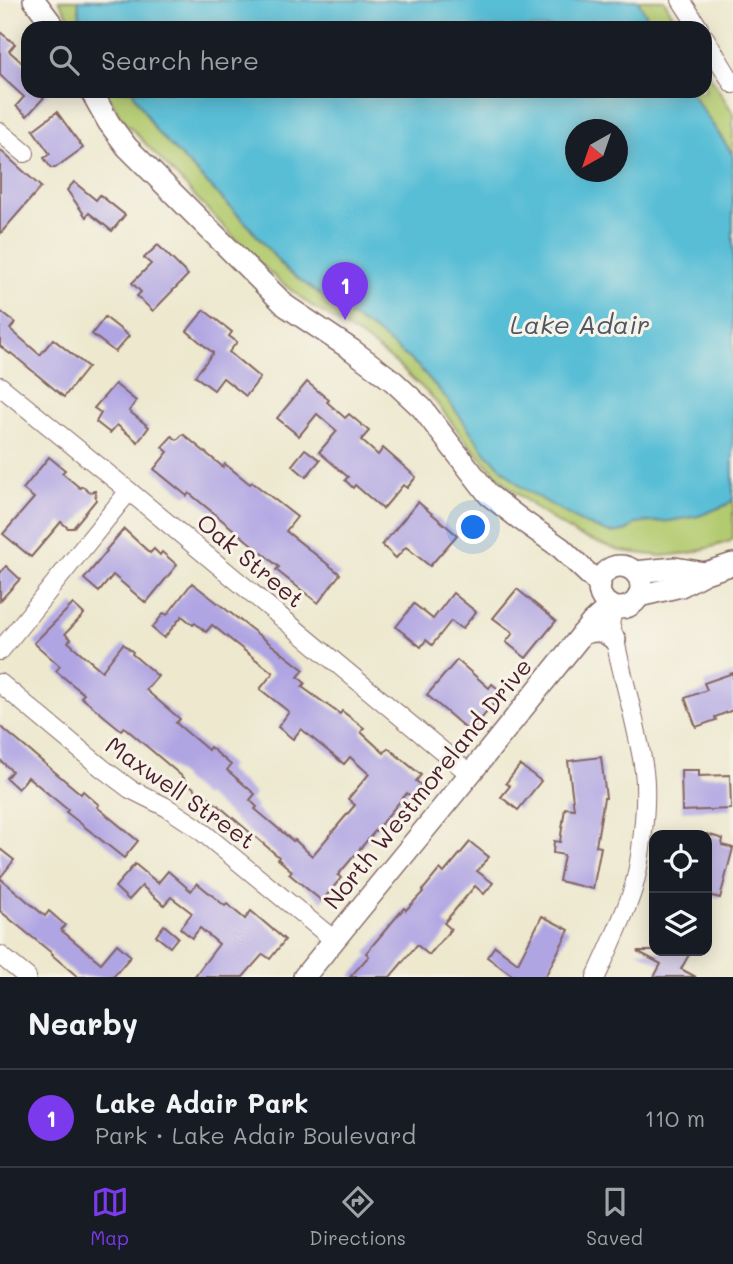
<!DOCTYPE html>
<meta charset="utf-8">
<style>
body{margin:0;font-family:Mali,sans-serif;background:#242831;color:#f1f3f6}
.controls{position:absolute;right:21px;bottom:21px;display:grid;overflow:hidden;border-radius:14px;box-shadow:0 4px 18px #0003}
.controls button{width:63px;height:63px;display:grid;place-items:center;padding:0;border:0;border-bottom:2px solid #363941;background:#171b24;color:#f1f3f6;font:35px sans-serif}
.compass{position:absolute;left:565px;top:119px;width:63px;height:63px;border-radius:50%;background:#171b24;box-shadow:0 4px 18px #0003;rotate:220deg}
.you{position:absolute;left:474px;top:528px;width:24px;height:24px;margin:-18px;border:5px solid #fff;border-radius:50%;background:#1a73e8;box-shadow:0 0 0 10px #1a73e833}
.badge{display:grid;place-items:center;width:46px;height:46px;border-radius:50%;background:#7c3aed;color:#fff;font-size:23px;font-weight:700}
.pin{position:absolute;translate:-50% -58px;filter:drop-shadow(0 2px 4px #0008)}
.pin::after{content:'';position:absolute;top:37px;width:24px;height:21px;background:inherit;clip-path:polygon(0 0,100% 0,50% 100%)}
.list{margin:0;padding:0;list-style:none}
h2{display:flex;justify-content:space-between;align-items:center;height:91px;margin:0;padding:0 28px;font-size:30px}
h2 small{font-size:23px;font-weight:400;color:#9ea1a6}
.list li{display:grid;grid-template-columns:46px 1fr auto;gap:21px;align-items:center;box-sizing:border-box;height:98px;padding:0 28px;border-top:2px solid #363941}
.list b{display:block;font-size:26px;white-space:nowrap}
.list p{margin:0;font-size:23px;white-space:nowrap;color:#9ea1a6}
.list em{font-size:23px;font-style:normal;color:#9ea1a6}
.icon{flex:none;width:38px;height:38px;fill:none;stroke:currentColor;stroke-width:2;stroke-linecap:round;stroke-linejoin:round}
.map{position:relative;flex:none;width:733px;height:977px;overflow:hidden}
.search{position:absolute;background:#171b24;box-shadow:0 4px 18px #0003;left:21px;right:21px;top:21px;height:77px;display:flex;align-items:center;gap:18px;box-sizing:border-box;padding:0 24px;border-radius:21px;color:#9ea1a6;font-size:26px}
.sheet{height:189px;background:#171b24}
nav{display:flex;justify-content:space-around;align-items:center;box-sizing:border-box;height:98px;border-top:2px solid #363941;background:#171b24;font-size:19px;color:#9ea1a6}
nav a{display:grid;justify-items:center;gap:4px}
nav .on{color:#7c3aed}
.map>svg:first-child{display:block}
.green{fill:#b3cb6f;stroke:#7e754d;stroke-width:2}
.water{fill:#58bed6;stroke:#516e80;stroke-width:2;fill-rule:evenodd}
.building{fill:#b0a5e3}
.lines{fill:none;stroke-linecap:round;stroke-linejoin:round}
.minor-casing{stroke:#836564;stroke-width:20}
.tertiary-casing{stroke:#836564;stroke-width:24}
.minor{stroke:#fff;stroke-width:18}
.tertiary{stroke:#fff;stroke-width:21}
.labels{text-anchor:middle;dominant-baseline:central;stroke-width:6;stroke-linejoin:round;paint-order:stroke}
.street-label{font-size:24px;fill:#4a1f2b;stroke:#f7f3e8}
.water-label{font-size:26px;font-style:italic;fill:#4f5767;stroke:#f7f3e8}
</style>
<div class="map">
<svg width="733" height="977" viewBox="0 0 733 977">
<rect width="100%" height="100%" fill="#f7f3e8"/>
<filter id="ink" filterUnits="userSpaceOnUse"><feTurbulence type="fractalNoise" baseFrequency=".0143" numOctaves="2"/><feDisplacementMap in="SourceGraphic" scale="14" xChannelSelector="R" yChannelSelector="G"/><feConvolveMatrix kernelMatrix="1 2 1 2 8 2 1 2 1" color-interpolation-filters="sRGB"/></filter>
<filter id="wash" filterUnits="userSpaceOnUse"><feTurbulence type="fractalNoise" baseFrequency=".00686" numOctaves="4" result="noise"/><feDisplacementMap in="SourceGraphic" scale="28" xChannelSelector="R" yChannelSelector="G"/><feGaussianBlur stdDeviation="1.57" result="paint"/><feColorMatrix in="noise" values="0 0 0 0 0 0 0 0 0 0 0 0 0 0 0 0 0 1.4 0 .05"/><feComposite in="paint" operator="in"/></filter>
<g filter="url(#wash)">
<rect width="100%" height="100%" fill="#ede8ce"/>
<!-- green -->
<g class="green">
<polygon points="59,0 78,0 80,19 87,28 75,28"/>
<polygon points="638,0 664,0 680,28 653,28"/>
<polygon points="705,68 733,113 733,155 690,91 705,91"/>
<polygon points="105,91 132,91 156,131 248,225 285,269 337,307 376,332 419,367 448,400 626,531 636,523 669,521 726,505 733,500 733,539 728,542 691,553 661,556 621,551 577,535 539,511 505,483 470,446 432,397 397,364 363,338 313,307 278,280 247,251 123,120"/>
</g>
<!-- water -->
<g class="water">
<polygon points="78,0 638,0 653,28 87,28 80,19"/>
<path d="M132 91H690L733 155V500L726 505 699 516 669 521 636 523 626 531 610 533 581 522 521 487 486 453 448 400 419 367 376 332 337 307 285 269 248 225 156 131ZM576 130H618V172H576Z"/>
</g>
<g id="blocks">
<!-- building -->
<g class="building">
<polygon points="0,32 15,44 9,51 28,68 28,91 50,91 27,116 16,106 24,97 0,75"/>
<polygon points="57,112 83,148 55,168 51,168 44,158 50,154 33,130"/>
<polygon points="0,150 41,187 0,234"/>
<polygon points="74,182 96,200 100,195 125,215 112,231 89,213 86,217 67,190"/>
<polygon points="158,245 188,275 153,311 137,296 141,292 132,283 151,264 144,258"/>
<polygon points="204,310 232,332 229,336 237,342 229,352 260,378 246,396 223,378 214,390 195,376 213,353 187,331"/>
<polygon points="0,311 15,323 10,329 40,355 53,339 88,367 64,397 11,353 10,354 0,346"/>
<polygon points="105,317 129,336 115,352 92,334"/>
<polygon points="307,382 329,400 327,402 345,418 349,414 369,431 361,440 378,455 383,448 416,477 407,488 403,485 383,509 355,485 353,488 345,480 348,477 319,452 337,431 317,414 299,436 277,418"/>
<polygon points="115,384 136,401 129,411 149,427 138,442 117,425 110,433 96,422 101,413 94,408"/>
<polygon points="183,434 223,467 225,464 250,484 252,482 297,517 286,531 340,574 318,603 276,570 279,567 250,543 189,493 187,496 154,469 168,452 162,447 172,436 177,440"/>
<polygon points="305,449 320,460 306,477 292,465"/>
<polygon points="49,457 65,470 62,473 80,488 82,486 89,492 95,491 96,500 73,528 68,528 61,522 31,557 3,534 34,498 23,489"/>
<polygon points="418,502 457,535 430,566 406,547 396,558 382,545"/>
<polygon points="124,529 150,553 154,549 160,555 162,552 177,565 146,603 113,575 99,592 84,579 107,551 106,550"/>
<polygon points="6,566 20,579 0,601 0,573"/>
<polygon points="192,583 304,670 298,677 305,683 302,687 340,714 342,711 364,728 361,732 384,753 388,748 421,775 416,781 421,785 411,797 407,793 338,875 341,878 322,901 289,874 292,871 278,859 279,857 206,795 204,797 183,779 184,778 124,727 121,730 81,697 84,694 56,671 60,666 34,643 73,604 84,614 65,634 71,639 68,642 102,671 123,644 133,652 132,654 158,676 146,690 180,719 176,723 208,750 210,747 231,765 227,770 255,794 250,800 257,807 255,809 293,841 295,840 312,856 355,805 348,799 369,774 350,757 344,764 301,729 293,739 278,727 289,712 260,689 273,673 212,625 206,632 195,623 193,625 182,616 164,638 152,628 164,613 167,615"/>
<polygon points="517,589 556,621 526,658 506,642 513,633 493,618"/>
<polygon points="453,593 476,612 462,629 451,621 432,645 426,640 421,647 396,627 414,604 433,619"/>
<polygon points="457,660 489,688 492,684 503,693 470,732 427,695"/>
<polygon points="733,673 733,710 715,717 716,720 696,727 685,698 707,690 704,683"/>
<polygon points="0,726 81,794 83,791 99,805 97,807 138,841 124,858 66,812 68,810 28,777 18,789 6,778 12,771 0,760"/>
<polygon points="601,757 606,798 604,798 596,846 601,847 593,889 559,881 564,855 553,853 554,841 560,842 565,808 574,809 568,761"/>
<polygon points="520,765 541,781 518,810 501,797 510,786 506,783"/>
<polygon points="681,770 699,770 699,776 730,775 731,809 682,811"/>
<polygon points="707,834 723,839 722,845 733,848 720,898 707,895"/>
<polygon points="470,842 489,857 477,871 493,883 484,894 475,886 444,923 451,929 429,955 417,945 390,977 350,977 369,956 366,953 404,908 406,910 423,892 422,891 440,869 444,873"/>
<polygon points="0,849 14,860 0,878 45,916 49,911 65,925 61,930 101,963 117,944 131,956 113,977 78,977 52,955 53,954 0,911"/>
<polygon points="135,864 158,883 168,871 191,891 197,883 225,906 227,904 245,919 251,911 285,940 270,959 263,954 243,977 194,977 219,944 200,928 192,938 180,928 192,913 171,897 164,905 142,886 129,900 115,887"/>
<polygon points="542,916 569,930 545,977 511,977 512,975 487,957 495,946 518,963"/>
<polygon points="164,925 178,937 170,947 156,936"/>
<polygon points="637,951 691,951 681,969 696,977 654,977 661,964"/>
</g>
</g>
</g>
<g filter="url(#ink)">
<use href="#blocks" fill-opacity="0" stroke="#836564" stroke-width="2"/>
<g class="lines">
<defs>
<g id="minor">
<polyline points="681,0 699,28"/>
<polyline points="705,38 733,84"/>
<polyline points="0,132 25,153"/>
<polyline points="0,386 129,491 470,774"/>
<polyline points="0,651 129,491"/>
<polyline points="0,683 102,768 130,789 166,807 195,826 334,940"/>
<polyline points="0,955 27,977"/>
<path d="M596 977C608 951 620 925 630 898 641 869 648 802 644 771 638 727 624 684 615 640L610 624 614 607"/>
</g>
<g id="tertiary">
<polyline points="34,0 55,28"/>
<polyline points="91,91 109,123 127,147 286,306 352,350 393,381 422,408 489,495 520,519 561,548 600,585"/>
<circle cx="620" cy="587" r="21"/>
<polyline points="635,572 675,568 705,573"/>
<polyline points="639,596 681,586 705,573 733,564"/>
<path d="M582 634C596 629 604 630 615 640"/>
<polyline points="304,977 470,774 592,622 610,606"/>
</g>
</defs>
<!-- minor casing -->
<use href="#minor" class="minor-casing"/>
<!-- tertiary casing -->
<use href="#tertiary" class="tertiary-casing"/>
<!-- minor -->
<use href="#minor" class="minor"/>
<!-- tertiary -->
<use href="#tertiary" class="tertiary"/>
</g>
</g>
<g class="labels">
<!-- street labels -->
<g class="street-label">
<text transform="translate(251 560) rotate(40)">Oak Street</text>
<text transform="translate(427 783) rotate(-51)">North Westmoreland Drive</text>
<text transform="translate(181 792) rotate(35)">Maxwell Street</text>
</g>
<!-- water labels -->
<g class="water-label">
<text x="580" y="324">Lake Adair</text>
</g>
</g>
</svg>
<div class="controls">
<button><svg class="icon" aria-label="locate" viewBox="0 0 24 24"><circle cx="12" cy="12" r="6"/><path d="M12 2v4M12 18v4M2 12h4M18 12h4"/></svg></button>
<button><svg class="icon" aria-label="layers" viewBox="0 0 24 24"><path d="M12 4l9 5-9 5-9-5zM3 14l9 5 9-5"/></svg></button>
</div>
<svg class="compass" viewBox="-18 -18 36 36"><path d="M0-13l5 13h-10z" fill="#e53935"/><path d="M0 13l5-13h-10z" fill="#9ea1a6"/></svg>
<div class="you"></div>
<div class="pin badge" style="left:345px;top:320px">1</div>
<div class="search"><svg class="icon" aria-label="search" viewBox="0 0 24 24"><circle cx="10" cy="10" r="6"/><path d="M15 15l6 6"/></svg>Search here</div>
</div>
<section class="sheet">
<h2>Nearby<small></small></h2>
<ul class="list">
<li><span class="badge">1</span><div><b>Lake Adair Park</b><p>Park · Lake Adair Boulevard</p></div><em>110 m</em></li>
</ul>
</section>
<nav>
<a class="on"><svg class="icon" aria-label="map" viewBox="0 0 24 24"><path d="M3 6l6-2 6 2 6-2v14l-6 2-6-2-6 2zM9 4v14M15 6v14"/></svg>Map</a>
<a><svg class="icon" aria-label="directions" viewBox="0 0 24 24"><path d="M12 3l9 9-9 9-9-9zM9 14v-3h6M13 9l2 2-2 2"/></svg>Directions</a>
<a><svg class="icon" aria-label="saved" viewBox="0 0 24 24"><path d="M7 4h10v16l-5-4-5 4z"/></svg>Saved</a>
</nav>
